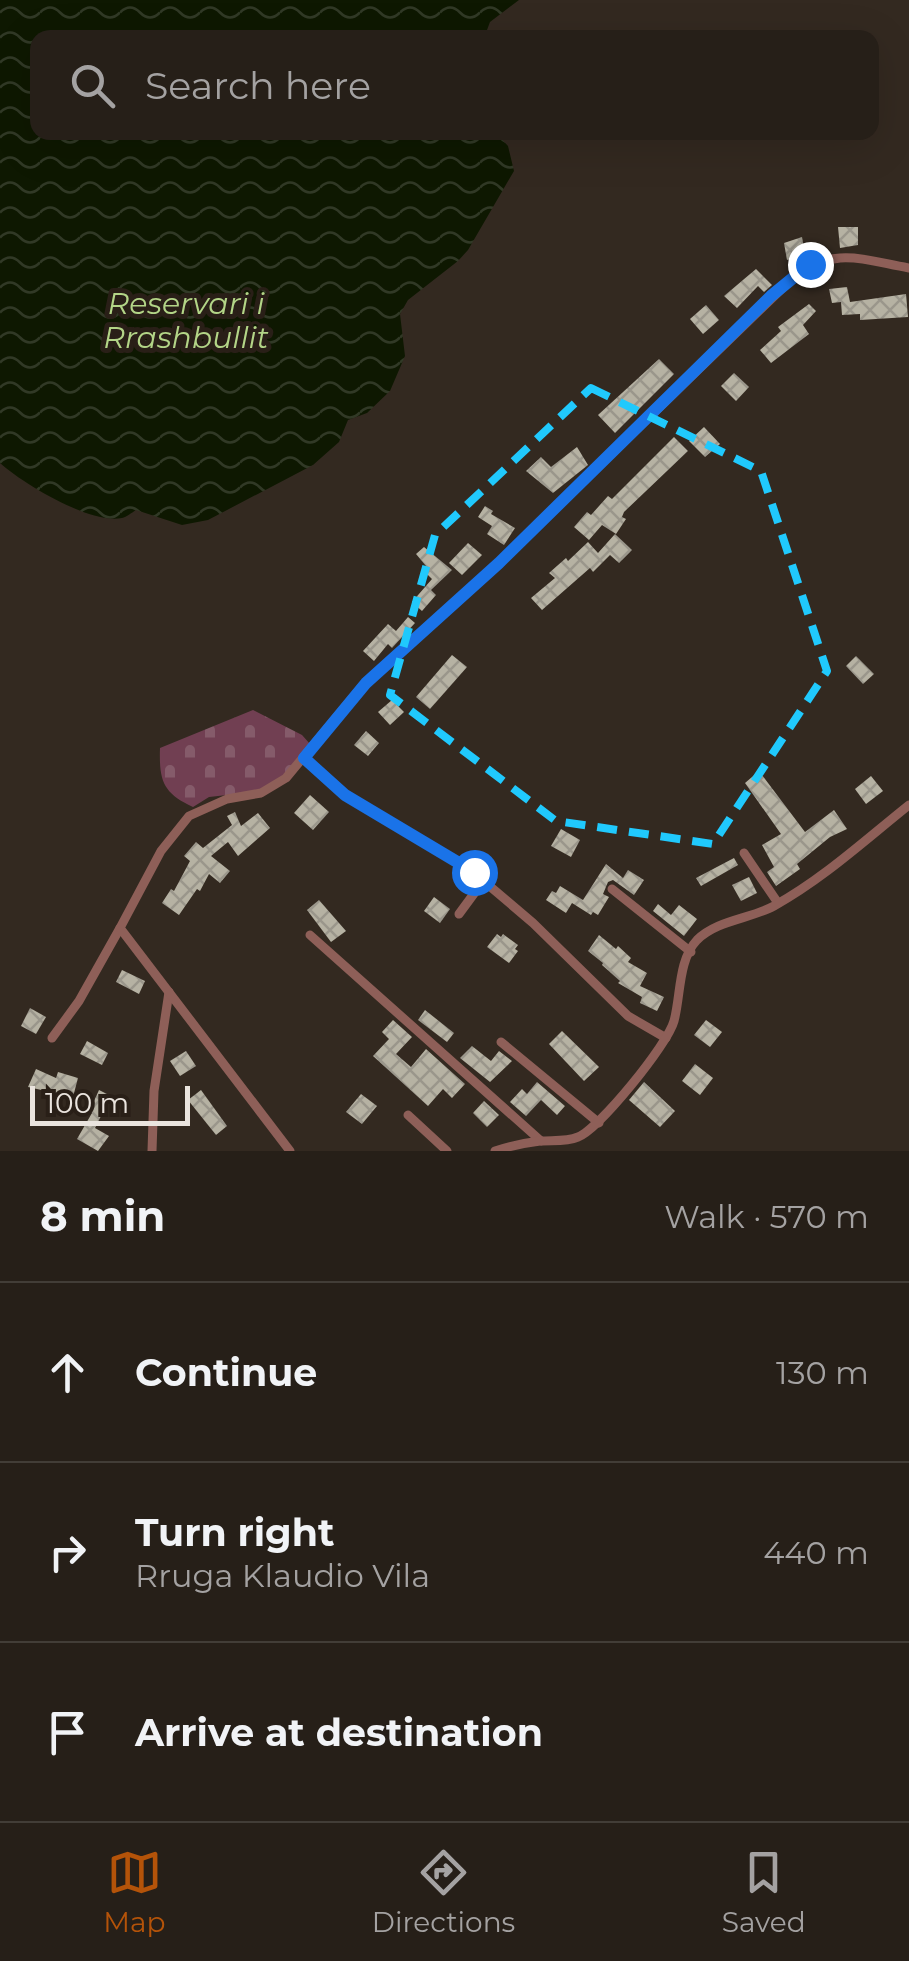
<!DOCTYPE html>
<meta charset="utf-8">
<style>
body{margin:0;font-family:Montserrat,sans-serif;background:#322c25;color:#f1f3f6}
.scale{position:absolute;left:30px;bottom:25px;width:160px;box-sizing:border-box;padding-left:10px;border:5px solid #eae4de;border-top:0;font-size:28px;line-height:35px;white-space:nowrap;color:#eae4de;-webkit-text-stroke:8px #291f17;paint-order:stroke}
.stop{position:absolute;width:30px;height:30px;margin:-22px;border:8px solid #1a73e8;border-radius:50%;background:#fff}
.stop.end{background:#1a73e8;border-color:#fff;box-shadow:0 2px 10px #0008}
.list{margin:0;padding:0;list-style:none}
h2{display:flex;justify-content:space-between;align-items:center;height:130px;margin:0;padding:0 40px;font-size:42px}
h2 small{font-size:32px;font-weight:400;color:#a4a2a2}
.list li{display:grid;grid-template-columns:65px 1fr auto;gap:30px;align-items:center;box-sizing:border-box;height:180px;padding:0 40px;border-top:2px solid #423d37}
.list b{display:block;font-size:38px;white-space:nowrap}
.list p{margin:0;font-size:32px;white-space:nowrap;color:#a4a2a2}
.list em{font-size:32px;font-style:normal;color:#a4a2a2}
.icon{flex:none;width:55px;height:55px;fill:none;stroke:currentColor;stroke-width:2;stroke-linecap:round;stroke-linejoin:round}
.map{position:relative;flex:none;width:909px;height:1151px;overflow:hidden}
.search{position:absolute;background:#261f18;box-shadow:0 10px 40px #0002;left:30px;right:30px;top:30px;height:110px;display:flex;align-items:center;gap:25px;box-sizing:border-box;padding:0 35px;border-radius:20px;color:#a4a2a2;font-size:38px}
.sheet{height:670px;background:#261f18}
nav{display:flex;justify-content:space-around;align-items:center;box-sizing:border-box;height:140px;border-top:2px solid #423d37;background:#261f18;font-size:28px;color:#a4a2a2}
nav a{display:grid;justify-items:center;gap:5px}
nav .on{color:#b45309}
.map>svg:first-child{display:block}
.cemetery{fill:url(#cemetery-stones)}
.water{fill:url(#water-waves)}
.building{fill:url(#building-cross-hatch)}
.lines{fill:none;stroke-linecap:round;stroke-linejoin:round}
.street{stroke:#8e5f58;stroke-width:9}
.route{stroke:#1a73e8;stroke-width:12}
.marked{fill:none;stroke:#20c9fd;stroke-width:8;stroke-dasharray:20 12;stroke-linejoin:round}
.labels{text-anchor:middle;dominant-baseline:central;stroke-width:10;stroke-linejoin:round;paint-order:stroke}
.water-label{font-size:30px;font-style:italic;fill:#b3d587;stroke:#291f17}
</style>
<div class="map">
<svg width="909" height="1151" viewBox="0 0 909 1151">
<defs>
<pattern id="cemetery-stones" width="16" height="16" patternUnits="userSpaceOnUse" patternTransform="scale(2.5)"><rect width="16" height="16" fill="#713f52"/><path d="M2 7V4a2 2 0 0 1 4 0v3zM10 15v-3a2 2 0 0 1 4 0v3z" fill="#855b6a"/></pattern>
<pattern id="water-waves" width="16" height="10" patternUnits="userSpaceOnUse" patternTransform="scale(2.5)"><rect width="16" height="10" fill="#0e1801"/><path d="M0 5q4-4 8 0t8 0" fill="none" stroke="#313926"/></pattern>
<pattern id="building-cross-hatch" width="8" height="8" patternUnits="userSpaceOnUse" patternTransform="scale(2.5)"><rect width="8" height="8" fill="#b6b2a3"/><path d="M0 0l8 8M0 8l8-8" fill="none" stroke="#9a968b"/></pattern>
</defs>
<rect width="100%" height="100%" fill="#332920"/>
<!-- cemetery -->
<path class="cemetery" d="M253 710 302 735 310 744 271 790 209 797 193 807C163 793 159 781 160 748Z"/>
<!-- water -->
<path class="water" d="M0 0H519L490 22 487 30 495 37 38 38V132H495L508 146 514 171 468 250 458 261 408 300 400 314 405 356 390 391 367 413 348 420 339 442 313 465 208 520 182 525 136 510C131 513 127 517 122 518 91 525 22 483 0 463Z"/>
<!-- building -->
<g class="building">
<polygon points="838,227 858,227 858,245 840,248"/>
<polygon points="802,237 805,254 787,260 784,243"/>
<polygon points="756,269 772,285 764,292 758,286 737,308 724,296"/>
<polygon points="847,287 850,302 906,294 908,317 860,320 860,314 842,315 841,302 832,303 829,289"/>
<polygon points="809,304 816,311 803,325 809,334 771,363 760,350 781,331 778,327"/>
<polygon points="706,305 719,320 703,334 690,319"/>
<polygon points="659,359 674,374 615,433 598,415"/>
<polygon points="734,373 749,387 736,401 721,386"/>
<polygon points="704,427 720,444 705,457 689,441"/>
<polygon points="674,437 688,451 624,512 622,517 626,519 616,534 602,525 589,540 574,527 587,512 591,515 608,496 612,499"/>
<polygon points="577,447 588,465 553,493 526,471 541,457 551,467"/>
<polygon points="485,506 493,511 491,514 515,528 504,545 487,534 492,526 478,517"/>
<polygon points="615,534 632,550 619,563 610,555 593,572 590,568 542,610 531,598 555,578 549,573 566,558 568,561 588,542 598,553"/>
<polygon points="468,543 482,555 462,575 449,563"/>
<polygon points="424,547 452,570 431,590 436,595 422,611 412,602 432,579 422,569 426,566 416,554"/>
<polygon points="408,617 415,623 392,648 388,644 374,661 363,651 388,624 396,631"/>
<polygon points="452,655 467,667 430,709 416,697"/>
<polygon points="856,656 874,674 863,684 846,666"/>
<polygon points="392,700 404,712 390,725 378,712"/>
<polygon points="366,731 379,743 368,756 354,745"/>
<polygon points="759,771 805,832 834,810 847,829 830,837 797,864 800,869 776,886 767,872 774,867 762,845 781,834 745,783"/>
<polygon points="871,776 883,791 866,804 855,789"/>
<polygon points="310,795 329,812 313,830 294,813"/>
<polygon points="235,812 241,826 258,813 270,828 238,856 228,842 211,856 230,871 220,883 209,874 200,891 197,889 179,915 162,903 171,889 174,891 190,861 184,856 196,842 203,848 232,825 227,816"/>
<polygon points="561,829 580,840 571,857 551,846"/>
<polygon points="734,858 738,865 701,886 696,878"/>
<polygon points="606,864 623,878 628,870 644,880 634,895 613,880 608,882 603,894 609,897 598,915 593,912 591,915 572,903 566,913 546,900 552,891 556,893 560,886 583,900"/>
<polygon points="749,877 757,893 741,901 732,885"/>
<polygon points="434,897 450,909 440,923 424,911"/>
<polygon points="319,900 346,931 331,942 307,910"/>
<polygon points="658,904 671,915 679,905 697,919 684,936 653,911"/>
<polygon points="497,934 501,937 503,934 518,945 515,949 518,951 509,963 487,947"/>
<polygon points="599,935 616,949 618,946 631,958 628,962 647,973 640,986 664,997 657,1011 640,1003 642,997 618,983 620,981 602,965 603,963 588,951"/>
<polygon points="122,970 145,981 139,994 116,982"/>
<polygon points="30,1008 46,1017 36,1034 21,1026"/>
<polygon points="425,1010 454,1033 447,1042 418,1020"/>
<polygon points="393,1020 412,1037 396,1054 411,1067 426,1049 465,1084 452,1098 443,1089 428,1106 373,1056 389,1039 382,1032"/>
<polygon points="706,1020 722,1032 710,1047 694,1035"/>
<polygon points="562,1031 599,1067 584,1081 549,1044"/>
<polygon points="87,1041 108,1053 102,1065 80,1054"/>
<polygon points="472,1046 491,1061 499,1051 512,1061 490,1082 460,1058"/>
<polygon points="186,1051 196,1066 180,1076 170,1061"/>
<polygon points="695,1064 713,1078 700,1095 682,1081"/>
<polygon points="36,1069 56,1078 58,1072 78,1078 73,1097 28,1087"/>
<polygon points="537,1082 565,1106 557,1115 541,1100 526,1116 510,1102 522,1089 527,1094"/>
<polygon points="644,1082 675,1111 660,1127 629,1100"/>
<polygon points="99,1090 111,1096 95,1128 109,1136 98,1151 77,1139 92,1113 89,1112"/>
<polygon points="201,1090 227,1126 216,1135 188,1100"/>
<polygon points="361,1094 377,1106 362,1124 346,1112"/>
<polygon points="484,1101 499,1115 487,1127 473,1113"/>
</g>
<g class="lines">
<!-- street -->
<g class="street">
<polyline points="304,758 345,795 473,872 533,923 628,1016 666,1038"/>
<polyline points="744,853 778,903"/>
<polyline points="612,889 691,952"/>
<polyline points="459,914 484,880"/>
<polyline points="310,935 541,1141"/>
<polyline points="52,1038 79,1001 120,928"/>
<polyline points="501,1042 599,1123"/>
<polyline points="408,1115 447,1151"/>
<polyline points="152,1151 154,1091 169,992"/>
<path d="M290 1151 120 928 161 851 189 816 227 799 261 793 286 778 365 683 499 563 794 277C834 246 863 260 909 268"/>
<path d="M495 1151C510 1146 524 1143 540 1141 553 1140 566 1142 578 1137 599 1129 668 1044 674 1021 681 995 678 960 697 940 717 920 750 919 774 906 824 878 864 841 909 805"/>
</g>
</g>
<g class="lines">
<!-- route -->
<polyline class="route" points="474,872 345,795 304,758 366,683 499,563 771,296 810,264"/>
</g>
<!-- marked area -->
<path class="marked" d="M591 388 761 471 827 671 713 844 556 821 390 695 435 535Z"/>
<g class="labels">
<!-- water labels -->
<g class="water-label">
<text x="186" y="303">Reservari i<tspan x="186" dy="34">Rrashbullit</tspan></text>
</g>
</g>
</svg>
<div class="scale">100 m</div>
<div class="stop" style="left:474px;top:872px"></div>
<div class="stop end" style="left:810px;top:264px"></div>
<div class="search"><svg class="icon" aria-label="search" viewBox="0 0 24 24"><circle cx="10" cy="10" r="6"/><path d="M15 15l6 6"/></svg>Search here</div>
</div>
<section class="sheet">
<h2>8 min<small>Walk · 570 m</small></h2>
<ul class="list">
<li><svg class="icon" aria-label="ahead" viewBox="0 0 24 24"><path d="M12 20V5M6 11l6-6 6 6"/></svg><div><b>Continue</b></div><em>130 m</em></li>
<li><svg class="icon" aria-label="right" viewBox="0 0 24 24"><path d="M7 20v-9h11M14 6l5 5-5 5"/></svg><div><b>Turn right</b><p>Rruga Klaudio Vila</p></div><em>440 m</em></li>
<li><svg class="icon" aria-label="arrive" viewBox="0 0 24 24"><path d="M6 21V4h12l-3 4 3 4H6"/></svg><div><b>Arrive at destination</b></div></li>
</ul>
</section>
<nav>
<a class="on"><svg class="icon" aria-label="map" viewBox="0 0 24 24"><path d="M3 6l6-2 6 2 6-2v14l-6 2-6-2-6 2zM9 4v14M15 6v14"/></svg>Map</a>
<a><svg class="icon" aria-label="directions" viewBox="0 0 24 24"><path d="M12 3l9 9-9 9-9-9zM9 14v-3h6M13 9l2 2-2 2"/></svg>Directions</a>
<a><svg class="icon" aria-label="saved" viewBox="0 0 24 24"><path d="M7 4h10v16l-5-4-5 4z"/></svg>Saved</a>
</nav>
